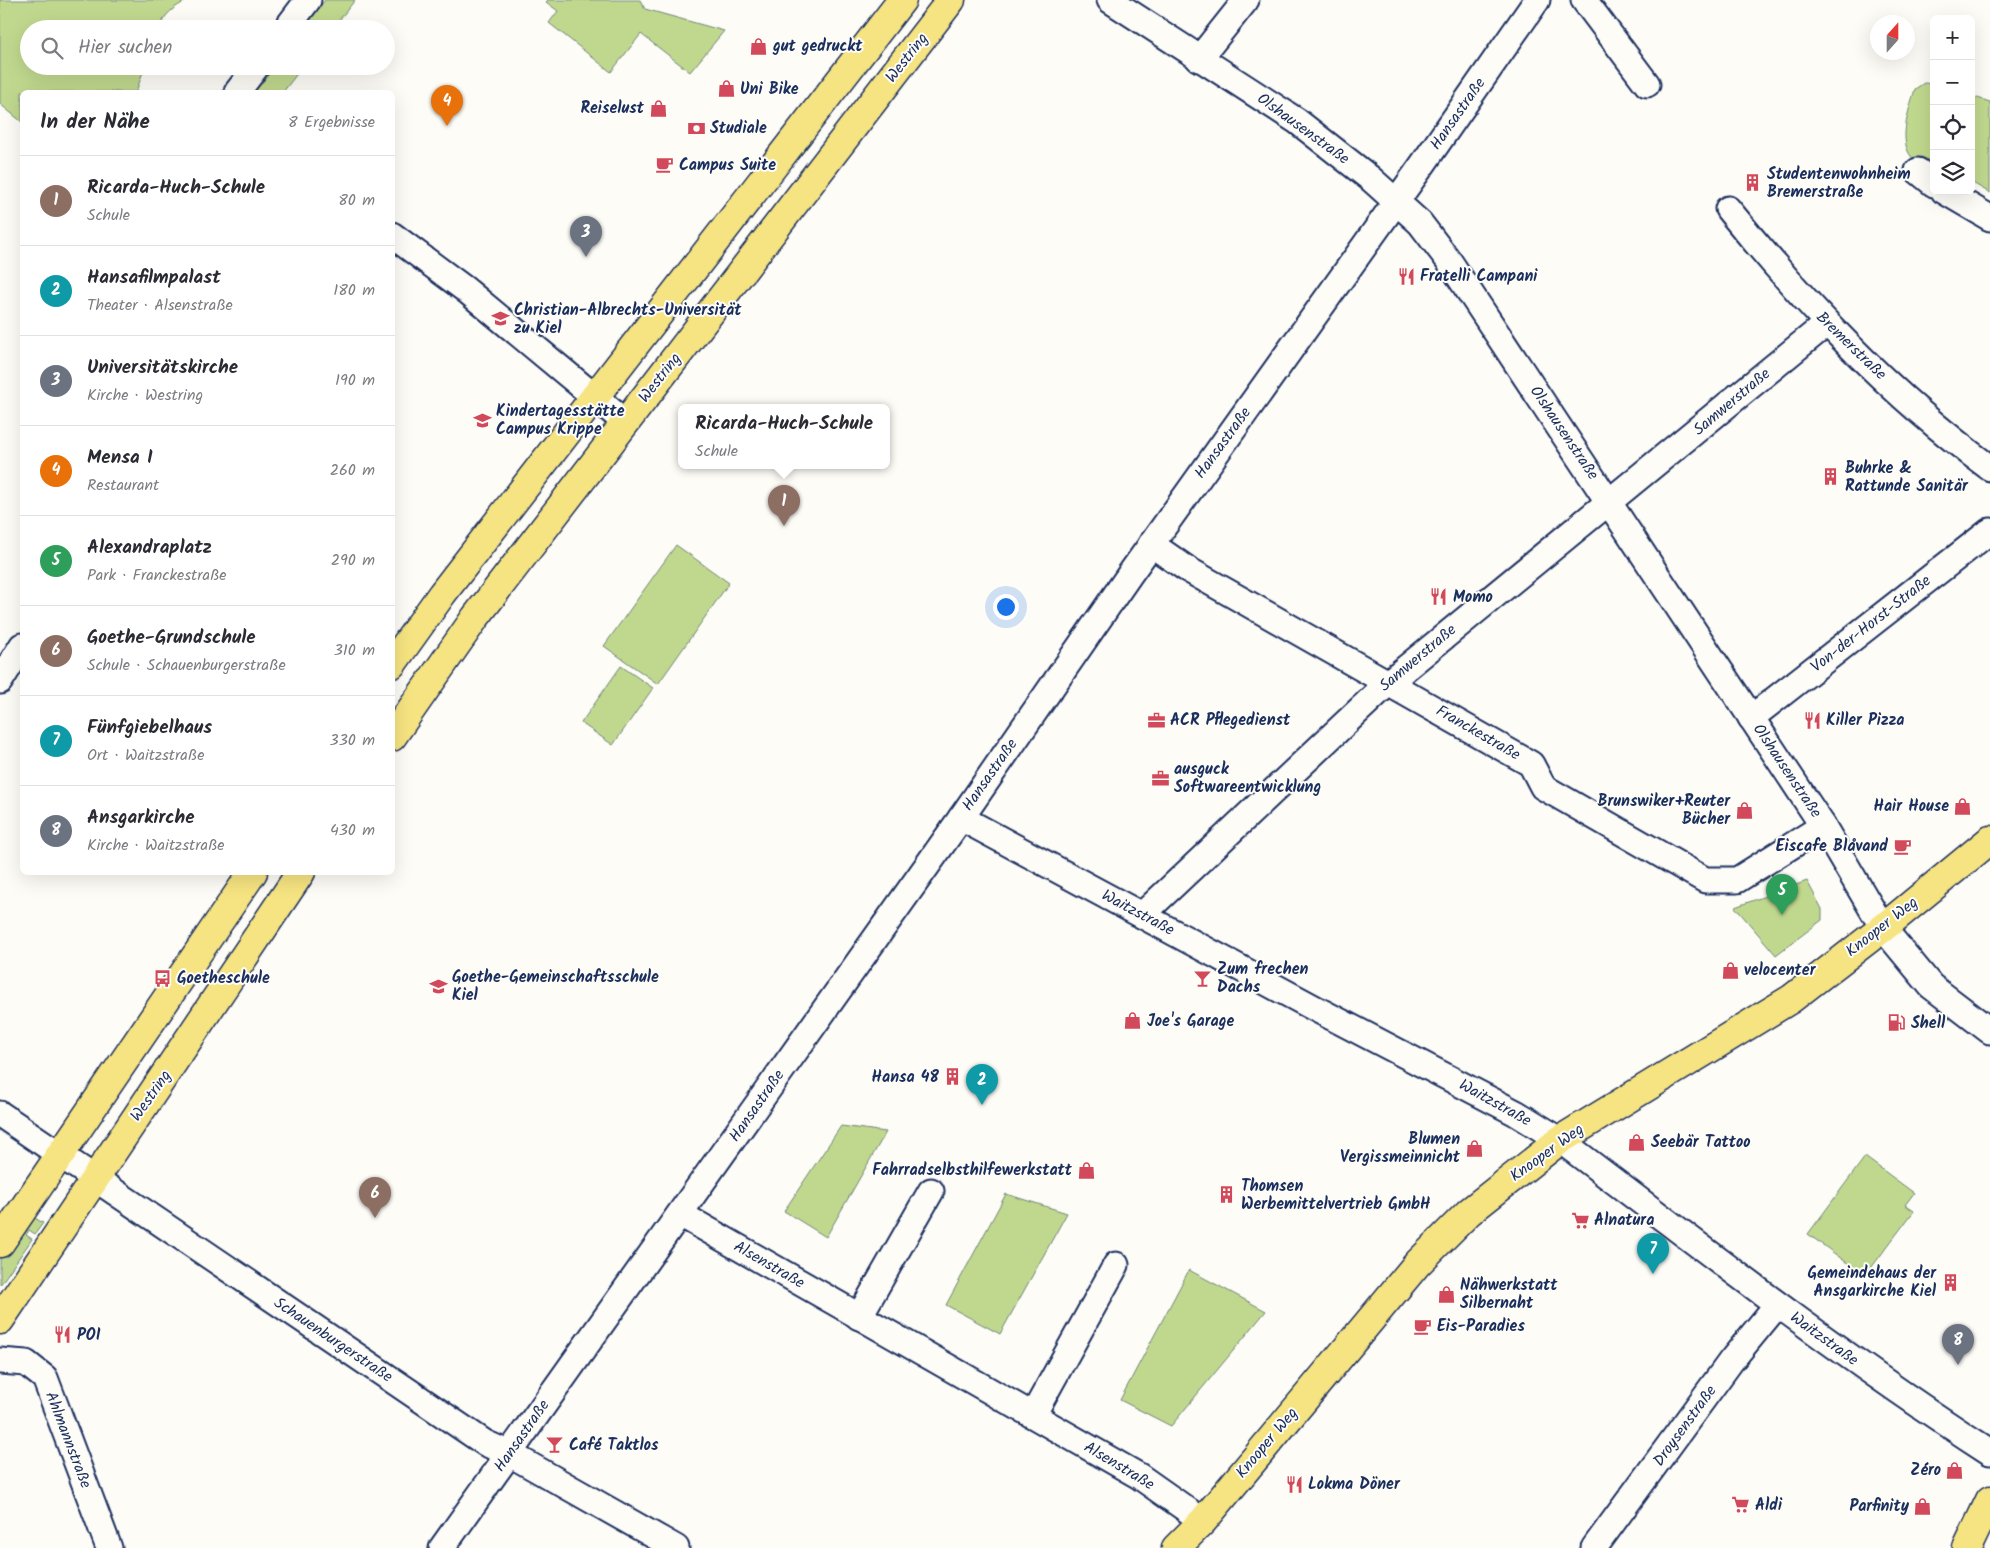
<!DOCTYPE html>
<html lang="de">
<meta charset="utf-8">
<style>
body{margin:0;font-family:Kalam,sans-serif;background:#f7f7f7;color:#2b2b33}
.controls{position:absolute;right:15px;top:15px;display:grid;overflow:hidden;border-radius:8px;box-shadow:0 5px 20px #0002}
.controls button{width:45px;height:45px;display:grid;place-items:center;padding:0;border:0;border-bottom:1px solid #e1e1e2;background:#fff;color:#2b2b33;font:25px sans-serif}
.compass{position:absolute;left:1870px;top:15px;width:45px;height:45px;border-radius:50%;background:#fff;box-shadow:0 5px 20px #0002;rotate:21deg}
.you{position:absolute;left:1005px;top:606px;width:18px;height:18px;margin:-12px;border:4px solid #fff;border-radius:50%;background:#1a73e8;box-shadow:0 0 0 8px #1a73e833}
.badge{display:grid;place-items:center;width:32px;height:32px;border-radius:50%;background:#111827;color:#fff;font-size:16px;font-weight:700}
.pin{position:absolute;translate:-50% -41px;filter:drop-shadow(0 1px 2px #0008)}
.pin::after{content:'';position:absolute;top:26px;width:18px;height:15px;background:inherit;clip-path:polygon(0 0,100% 0,50% 100%)}
.popup{position:absolute;left:678px;top:404px;width:212px;height:65px;box-sizing:border-box;display:grid;place-content:center;border-radius:8px;background:#fff;filter:drop-shadow(0 1px 4px #0005);font-size:16px;white-space:nowrap;color:#7c7c81}
.popup b{font-size:19px;color:#2b2b33}
.popup::after{content:'';position:absolute;left:50%;top:100%;margin-left:-10px;border:10px solid transparent;border-top-color:#fff}
.list{margin:0;padding:0;list-style:none}
h2{display:flex;justify-content:space-between;align-items:center;height:65px;margin:0;padding:0 20px;font-size:21px}
h2 small{font-size:16px;font-weight:400;color:#7c7c81}
.list li{display:grid;grid-template-columns:32px 1fr auto;gap:15px;align-items:center;box-sizing:border-box;height:90px;padding:0 20px;border-top:1px solid #e1e1e2}
.list b{display:block;font-size:19px;white-space:nowrap}
.list p{margin:0;font-size:16px;white-space:nowrap;color:#7c7c81}
.list em{font-size:16px;font-style:normal;color:#7c7c81}
.icon{flex:none;width:28px;height:28px;fill:none;stroke:currentColor;stroke-width:2;stroke-linecap:round;stroke-linejoin:round}
.map{position:relative;flex:none;width:1990px;height:1548px;overflow:hidden}
.search{position:absolute;background:#fff;box-shadow:0 5px 20px #0002;left:20px;top:20px;width:375px;height:55px;display:flex;align-items:center;gap:12px;box-sizing:border-box;padding:0 18px;border-radius:28px;color:#7c7c81;font-size:19px}
.panel{position:absolute;background:#fff;box-shadow:0 5px 20px #0002;left:20px;top:90px;width:375px;height:785px;border-radius:8px}
.map>svg:first-child{display:block}
.green{fill:#c0d88e;stroke:#6e8476}
.lines{fill:none;stroke-linecap:round;stroke-linejoin:round}
.minor-casing{stroke:#1b2f5e;stroke-width:29}
.major-casing{stroke:#1b2f5e;stroke-width:31}
.minor{stroke:#fdfcf7;stroke-width:25}
.major{stroke:#f6e381;stroke-width:28}
.labels{text-anchor:middle;dominant-baseline:central;stroke-width:4;stroke-linejoin:round;paint-order:stroke}
.poi-label{font-size:16px;font-weight:bold;fill:#1b2f5e;stroke:#fdfcf7;text-anchor:start}
.street-label{font-size:16px;fill:#1b2f5e;stroke:#fdfcf7}
</style>
<div class="map">
<svg width="1990" height="1548" viewBox="0 0 1990 1548">
<rect width="100%" height="100%" fill="#fdfcf7"/>
<filter id="ink" filterUnits="userSpaceOnUse"><feTurbulence type="fractalNoise" baseFrequency=".02" numOctaves="2"/><feDisplacementMap in="SourceGraphic" scale="10" xChannelSelector="R" yChannelSelector="G"/><feConvolveMatrix kernelMatrix="1 2 1 2 8 2 1 2 1" color-interpolation-filters="sRGB"/></filter>
<g filter="url(#ink)">
<!-- green -->
<g class="green">
<path d="M0 0H188C174 7 164 14 159 29H29V66H145L136 92H22V122L0 104Z"/>
<polygon points="325,0 355,0 332,29 302,29"/>
<polygon points="548,0 640,0 645,9 724,31 690,72 641,34 611,72 549,23 558,11 546,2"/>
<polygon points="273,66 303,66 283,92 253,92"/>
<path d="M1924 83 1934 84V168C1890 161 1907 117 1915 89Z"/>
<polygon points="1971,96 1990,102 1990,193 1971,182"/>
<polygon points="676,545 729,583 658,684 604,646"/>
<polygon points="621,666 653,688 613,745 581,723"/>
<polygon points="1807,881 1822,909 1822,920 1776,955 1735,907"/>
<polygon points="841,1126 886,1132 826,1237 784,1211"/>
<polygon points="1865,1157 1914,1193 1905,1205 1914,1211 1865,1276 1808,1234"/>
<polygon points="1006,1194 1067,1213 1000,1334 946,1305"/>
<polygon points="30,1215 43,1223 35,1234 29,1230 26,1235 32,1239 0,1285 0,1258"/>
<polygon points="1189,1270 1266,1311 1171,1426 1120,1400"/>
</g>
<g class="lines">
<defs>
<g id="minor">
<polyline points="1110,0 1297,121 1371,179 1420,223 1449,261 1823,826 1883,928 1931,986 1990,1031"/>
<polyline points="1584,0 1647,84"/>
<polyline points="286,29 308,0"/>
<polyline points="1199,59 1246,0"/>
<polyline points="237,92 257,66"/>
<polyline points="1918,171 1934,184"/>
<polyline points="1944,191 1990,218"/>
<path d="M1728 209C1805 304 1890 395 1990 468"/>
<polyline points="392,235 466,290 626,423"/>
<polyline points="1151,544 1187,569 1531,764 1543,787 1705,880 1737,880 1823,826"/>
<polyline points="0,681 22,646"/>
<polyline points="1751,718 1990,531"/>
<path d="M961 818 1318 1010 1516 1113 1560 1140C1701 1247 1841 1356 1990 1452"/>
<polyline points="1142,915 1389,682 1826,324"/>
<polyline points="0,1114 485,1443 510,1454 676,1548"/>
<polyline points="680,1214 1139,1476 1203,1521"/>
<polyline points="859,1317 931,1191"/>
<polyline points="0,1361 26,1363 45,1378 109,1548"/>
<polyline points="1033,1415 1116,1265"/>
<polyline points="442,1548 961,818 1130,574 1423,164 1537,0"/>
<polyline points="1594,1548 1731,1361 1777,1305"/>
</g>
<g id="major">
<polyline points="392,664 442,594 902,0"/>
<polyline points="392,737 475,618 951,0"/>
<polyline points="0,1243 253,872"/>
<polyline points="0,1320 301,872"/>
<polyline points="1176,1548 1203,1521 1417,1264 1469,1212 1560,1140 1791,999 1883,928 1990,840"/>
<polyline points="1967,1548 1990,1500"/>
</g>
</defs>
<!-- minor casing -->
<use href="#minor" class="minor-casing"/>
<!-- major casing -->
<use href="#major" class="major-casing"/>
<!-- minor -->
<use href="#minor" class="minor"/>
<!-- major -->
<use href="#major" class="major"/>
</g>
</g>
<!-- icons -->
<defs>
<symbol id="shop-bare" viewBox="-9 -9 18 18"><path d="M-5-2.5h2.3a2.7 3.5 0 0 1 5.4 0H5L5.5 6h-11ZM-1.5-2.5h3a1.5 2.3 0 0 0-3 0Z" fill="#d1495b" stroke="#fdfcf7" stroke-width="2.5" paint-order="stroke"/></symbol>
<symbol id="bank-bare" viewBox="-9 -9 18 18"><path d="M-6-4H6V4H-6ZM0-2.3a2.3 2.3 0 1 0 0 4.6a2.3 2.3 0 1 0 0-4.6Z" fill="#d1495b" stroke="#fdfcf7" stroke-width="2.5" paint-order="stroke"/></symbol>
<symbol id="cafe-bare" viewBox="-9 -9 18 18"><path d="M-5.5-4.5H6V0H3Q3 3.5 0 3.5H-2.5Q-5.5 3.5-5.5 0ZM3-3.2v2h1.7v-2ZM-6 4.5H4V6H-6Z" fill="#d1495b" stroke="#fdfcf7" stroke-width="2.5" paint-order="stroke"/></symbol>
<symbol id="building-bare" viewBox="-9 -9 18 18"><path d="M-4-6H4V6H1V3H-1V6H-4ZM-2.5-4.3h1.7v1.8h-1.7ZM.8-4.3h1.7v1.8H.8ZM-2.5-1h1.7V.8h-1.7ZM.8-1h1.7V.8H.8Z" fill="#d1495b" stroke="#fdfcf7" stroke-width="2.5" paint-order="stroke"/></symbol>
<symbol id="restaurant-bare" viewBox="-9 -9 18 18"><path d="M-5-6h1v4h1v-4h1v4h1v-4h1v5L-1.5 .5V6h-2V.5L-5-1ZM5-6V6H3V1.5H1.5Q1.5-4 5-6Z" fill="#d1495b" stroke="#fdfcf7" stroke-width="2.5" paint-order="stroke"/></symbol>
<symbol id="university-bare" viewBox="-9 -9 18 18"><path d="M0-5L7-2L0 1L-7-2ZM-4 1L0 2.5L4 1V4Q0 6-4 4Z" fill="#d1495b" stroke="#fdfcf7" stroke-width="2.5" paint-order="stroke"/></symbol>
<symbol id="school-bare" viewBox="-9 -9 18 18"><path d="M0-5L7-2L0 1L-7-2ZM-4 1L0 2.5L4 1V4Q0 6-4 4Z" fill="#d1495b" stroke="#fdfcf7" stroke-width="2.5" paint-order="stroke"/></symbol>
<symbol id="office-bare" viewBox="-9 -9 18 18"><path d="M-6-3h4V-5.5h4V-3h4V5H-6ZM-1-4.5V-3h2v-1.5ZM-6 0V1H6V0Z" fill="#d1495b" stroke="#fdfcf7" stroke-width="2.5" paint-order="stroke"/></symbol>
<symbol id="bus-bare" viewBox="-9 -9 18 18"><path d="M-5-6H5V4H4V6H2V4H-2V6H-4V4H-5ZM-3.5-4V0h7V-4ZM-3.5 1.2v1.5H-2V1.2ZM2 1.2v1.5H3.5V1.2Z" fill="#d1495b" stroke="#fdfcf7" stroke-width="2.5" paint-order="stroke"/></symbol>
<symbol id="bar-bare" viewBox="-9 -9 18 18"><path d="M-6-5H6L.8 .8V4.5H3.5V6h-7V4.5H-.8V.8Z" fill="#d1495b" stroke="#fdfcf7" stroke-width="2.5" paint-order="stroke"/></symbol>
<symbol id="fuel-bare" viewBox="-9 -9 18 18"><path d="M-5.5-6h7V0h2V4h1.3V-2.5L3-4.5l.8-.8L6-3V5H2.5V1h-1V6h-7ZM-4.2-4.7v3.2H.2V-4.7Z" fill="#d1495b" stroke="#fdfcf7" stroke-width="2.5" paint-order="stroke"/></symbol>
<symbol id="supermarket-bare" viewBox="-9 -9 18 18"><path d="M-6-5.5h2.5l.6 2H6L4.5 2H-2.5L-4.4-4H-6ZM-1.5 3.2a1.3 1.3 0 1 0 .1 0ZM3 3.2a1.3 1.3 0 1 0 .1 0Z" fill="#d1495b" stroke="#fdfcf7" stroke-width="2.5" paint-order="stroke"/></symbol>
</defs>
<g fill-rule="evenodd">
<use href="#shop-bare" x="746" y="34" width="25" height="25"/>
<use href="#shop-bare" x="714" y="76" width="25" height="25"/>
<use href="#shop-bare" x="646" y="96" width="25" height="25"/>
<use href="#bank-bare" x="684" y="116" width="25" height="25"/>
<use href="#cafe-bare" x="652" y="152" width="25" height="25"/>
<use href="#building-bare" x="1740" y="170" width="25" height="25"/>
<use href="#restaurant-bare" x="1394" y="264" width="25" height="25"/>
<use href="#university-bare" x="488" y="306" width="25" height="25"/>
<use href="#school-bare" x="470" y="408" width="25" height="25"/>
<use href="#building-bare" x="1818" y="464" width="25" height="25"/>
<use href="#restaurant-bare" x="1426" y="584" width="25" height="25"/>
<use href="#office-bare" x="1144" y="708" width="25" height="25"/>
<use href="#restaurant-bare" x="1800" y="708" width="25" height="25"/>
<use href="#office-bare" x="1148" y="766" width="25" height="25"/>
<use href="#shop-bare" x="1950" y="794" width="25" height="25"/>
<use href="#shop-bare" x="1732" y="798" width="25" height="25"/>
<use href="#cafe-bare" x="1890" y="834" width="25" height="25"/>
<use href="#shop-bare" x="1718" y="958" width="25" height="25"/>
<use href="#bus-bare" x="150" y="966" width="25" height="25"/>
<use href="#bar-bare" x="1190" y="966" width="25" height="25"/>
<use href="#school-bare" x="426" y="974" width="25" height="25"/>
<use href="#shop-bare" x="1120" y="1008" width="25" height="25"/>
<use href="#fuel-bare" x="1884" y="1010" width="25" height="25"/>
<use href="#building-bare" x="940" y="1064" width="25" height="25"/>
<use href="#shop-bare" x="1624" y="1130" width="25" height="25"/>
<use href="#shop-bare" x="1462" y="1136" width="25" height="25"/>
<use href="#shop-bare" x="1074" y="1158" width="25" height="25"/>
<use href="#building-bare" x="1214" y="1182" width="25" height="25"/>
<use href="#supermarket-bare" x="1568" y="1208" width="25" height="25"/>
<use href="#building-bare" x="1938" y="1270" width="25" height="25"/>
<use href="#shop-bare" x="1434" y="1282" width="25" height="25"/>
<use href="#cafe-bare" x="1410" y="1314" width="25" height="25"/>
<use href="#restaurant-bare" x="50" y="1322" width="25" height="25"/>
<use href="#bar-bare" x="542" y="1432" width="25" height="25"/>
<use href="#shop-bare" x="1942" y="1458" width="25" height="25"/>
<use href="#restaurant-bare" x="1282" y="1472" width="25" height="25"/>
<use href="#supermarket-bare" x="1728" y="1492" width="25" height="25"/>
<use href="#shop-bare" x="1910" y="1494" width="25" height="25"/>
</g>
<g class="labels">
<!-- poi labels -->
<g class="poi-label">
<text x="773" y="46">gut gedruckt</text>
<text x="740" y="89">Uni Bike</text>
<text x="644" y="108" text-anchor="end">Reiselust</text>
<text x="710" y="128">Studiale</text>
<text x="679" y="165">Campus Suite</text>
<text x="1767" y="174">Studentenwohnheim<tspan x="1767" dy="18">Bremerstraße</tspan></text>
<text x="1420" y="276">Fratelli Campani</text>
<text x="514" y="310">Christian-Albrechts-Universität<tspan x="514" dy="18">zu Kiel</tspan></text>
<text x="496" y="411">Kindertagesstätte<tspan x="496" dy="18">Campus Krippe</tspan></text>
<text x="1845" y="468">Buhrke &amp;<tspan x="1845" dy="18">Rattunde Sanitär</tspan></text>
<text x="1453" y="597">Momo</text>
<text x="1170" y="720">ACR Pflegedienst</text>
<text x="1826" y="720">Killer Pizza</text>
<text x="1174" y="769">ausguck<tspan x="1174" dy="18">Softwareentwicklung</tspan></text>
<text x="1730" y="801" text-anchor="end">Brunswiker+Reuter<tspan x="1730" dy="18">Bücher</tspan></text>
<text x="1949" y="806" text-anchor="end">Hair House</text>
<text x="1888" y="846" text-anchor="end">Eiscafe Blåvand</text>
<text x="1217" y="969">Zum frechen<tspan x="1217" dy="18">Dachs</tspan></text>
<text x="1744" y="970">velocenter</text>
<text x="452" y="977">Goethe-Gemeinschaftsschule<tspan x="452" dy="18">Kiel</tspan></text>
<text x="177" y="978">Goetheschule</text>
<text x="1147" y="1021">Joe's Garage</text>
<text x="1911" y="1023">Shell</text>
<text x="939" y="1077" text-anchor="end">Hansa 48</text>
<text x="1460" y="1139" text-anchor="end">Blumen<tspan x="1460" dy="18">Vergissmeinnicht</tspan></text>
<text x="1651" y="1142">Seebär Tattoo</text>
<text x="1072" y="1170" text-anchor="end">Fahrradselbsthilfewerkstatt</text>
<text x="1241" y="1186">Thomsen<tspan x="1241" dy="18">Werbemittelvertrieb GmbH</tspan></text>
<text x="1594" y="1220">Alnatura</text>
<text x="1936" y="1273" text-anchor="end">Gemeindehaus der<tspan x="1936" dy="18">Ansgarkirche Kiel</tspan></text>
<text x="1460" y="1285">Nähwerkstatt<tspan x="1460" dy="18">Silbernaht</tspan></text>
<text x="1437" y="1326">Eis-Paradies</text>
<text x="77" y="1335">POI</text>
<text x="569" y="1445">Café Taktlos</text>
<text x="1941" y="1470" text-anchor="end">Zéro</text>
<text x="1308" y="1484">Lokma Döner</text>
<text x="1755" y="1505">Aldi</text>
<text x="1909" y="1506" text-anchor="end">Parfinity</text>
</g>
<!-- street labels -->
<g class="street-label">
<text transform="translate(907 58) rotate(-52)">Westring</text>
<text transform="translate(1458 114) rotate(-55)">Hansastraße</text>
<text transform="translate(1303 129) rotate(36)">Olshausenstraße</text>
<text transform="translate(1851 346) rotate(44)">Bremerstraße</text>
<text transform="translate(660 378) rotate(-52)">Westring</text>
<text transform="translate(1732 402) rotate(-40)">Samwerstraße</text>
<text transform="translate(1564 433) rotate(56)">Olshausenstraße</text>
<text transform="translate(1223 443) rotate(-54)">Hansastraße</text>
<text transform="translate(1871 624) rotate(-38)">Von-der-Horst-Straße</text>
<text transform="translate(1418 658) rotate(-40)">Samwerstraße</text>
<text transform="translate(1478 733) rotate(30)">Franckestraße</text>
<text transform="translate(1787 771) rotate(56)">Olshausenstraße</text>
<text transform="translate(990 775) rotate(-55)">Hansastraße</text>
<text transform="translate(1138 913) rotate(28)">Waitzstraße</text>
<text transform="translate(1882 927) rotate(-38)">Knooper Weg</text>
<text transform="translate(151 1096) rotate(-55)">Westring</text>
<text transform="translate(1495 1103) rotate(29)">Waitzstraße</text>
<text transform="translate(757 1106) rotate(-55)">Hansastraße</text>
<text transform="translate(1547 1153) rotate(-36)">Knooper Weg</text>
<text transform="translate(769 1265) rotate(30)">Alsenstraße</text>
<text transform="translate(1824 1339) rotate(36)">Waitzstraße</text>
<text transform="translate(333 1340) rotate(34)">Schauenburgerstraße</text>
<text transform="translate(1685 1426) rotate(-54)">Droysenstraße</text>
<text transform="translate(522 1436) rotate(-55)">Hansastraße</text>
<text transform="translate(68 1440) rotate(69)">Ahlmannstraße</text>
<text transform="translate(1267 1443) rotate(-50)">Knooper Weg</text>
<text transform="translate(1119 1466) rotate(31)">Alsenstraße</text>
</g>
</g>
</svg>
<div class="controls">
<button>+</button>
<button>−</button>
<button><svg class="icon" aria-label="locate" viewBox="0 0 24 24"><circle cx="12" cy="12" r="6"/><path d="M12 2v4M12 18v4M2 12h4M18 12h4"/></svg></button>
<button><svg class="icon" aria-label="layers" viewBox="0 0 24 24"><path d="M12 4l9 5-9 5-9-5zM3 14l9 5 9-5"/></svg></button>
</div>
<svg class="compass" viewBox="-18 -18 36 36"><path d="M0-13l5 13h-10z" fill="#e53935"/><path d="M0 13l5-13h-10z" fill="#7c7c81"/></svg>
<div class="you"></div>
<div class="pin badge" style="left:784px;top:526px;background:#8d6e63">1</div>
<div class="popup"><b>Ricarda-Huch-Schule</b>Schule</div>
<div class="pin badge" style="left:982px;top:1105px;background:#0f9aa8">2</div>
<div class="pin badge" style="left:586px;top:257px;background:#6b7280">3</div>
<div class="pin badge" style="left:447px;top:126px;background:#e8710a">4</div>
<div class="pin badge" style="left:1782px;top:915px;background:#2e9e5b">5</div>
<div class="pin badge" style="left:375px;top:1218px;background:#8d6e63">6</div>
<div class="pin badge" style="left:1653px;top:1274px;background:#0f9aa8">7</div>
<div class="pin badge" style="left:1958px;top:1365px;background:#6b7280">8</div>
<div class="search"><svg class="icon" aria-label="search" viewBox="0 0 24 24"><circle cx="10" cy="10" r="6"/><path d="M15 15l6 6"/></svg>Hier suchen</div>
<section class="panel">
<h2>In der Nähe<small>8 Ergebnisse</small></h2>
<ul class="list">
<li><span class="badge" style="background:#8d6e63">1</span><div><b>Ricarda-Huch-Schule</b><p>Schule</p></div><em>80 m</em></li>
<li><span class="badge" style="background:#0f9aa8">2</span><div><b>Hansafilmpalast</b><p>Theater · Alsenstraße</p></div><em>180 m</em></li>
<li><span class="badge" style="background:#6b7280">3</span><div><b>Universitätskirche</b><p>Kirche · Westring</p></div><em>190 m</em></li>
<li><span class="badge" style="background:#e8710a">4</span><div><b>Mensa I</b><p>Restaurant</p></div><em>260 m</em></li>
<li><span class="badge" style="background:#2e9e5b">5</span><div><b>Alexandraplatz</b><p>Park · Franckestraße</p></div><em>290 m</em></li>
<li><span class="badge" style="background:#8d6e63">6</span><div><b>Goethe-Grundschule</b><p>Schule · Schauenburgerstraße</p></div><em>310 m</em></li>
<li><span class="badge" style="background:#0f9aa8">7</span><div><b>Fünfgiebelhaus</b><p>Ort · Waitzstraße</p></div><em>330 m</em></li>
<li><span class="badge" style="background:#6b7280">8</span><div><b>Ansgarkirche</b><p>Kirche · Waitzstraße</p></div><em>430 m</em></li>
</ul>
</section>
</div>
